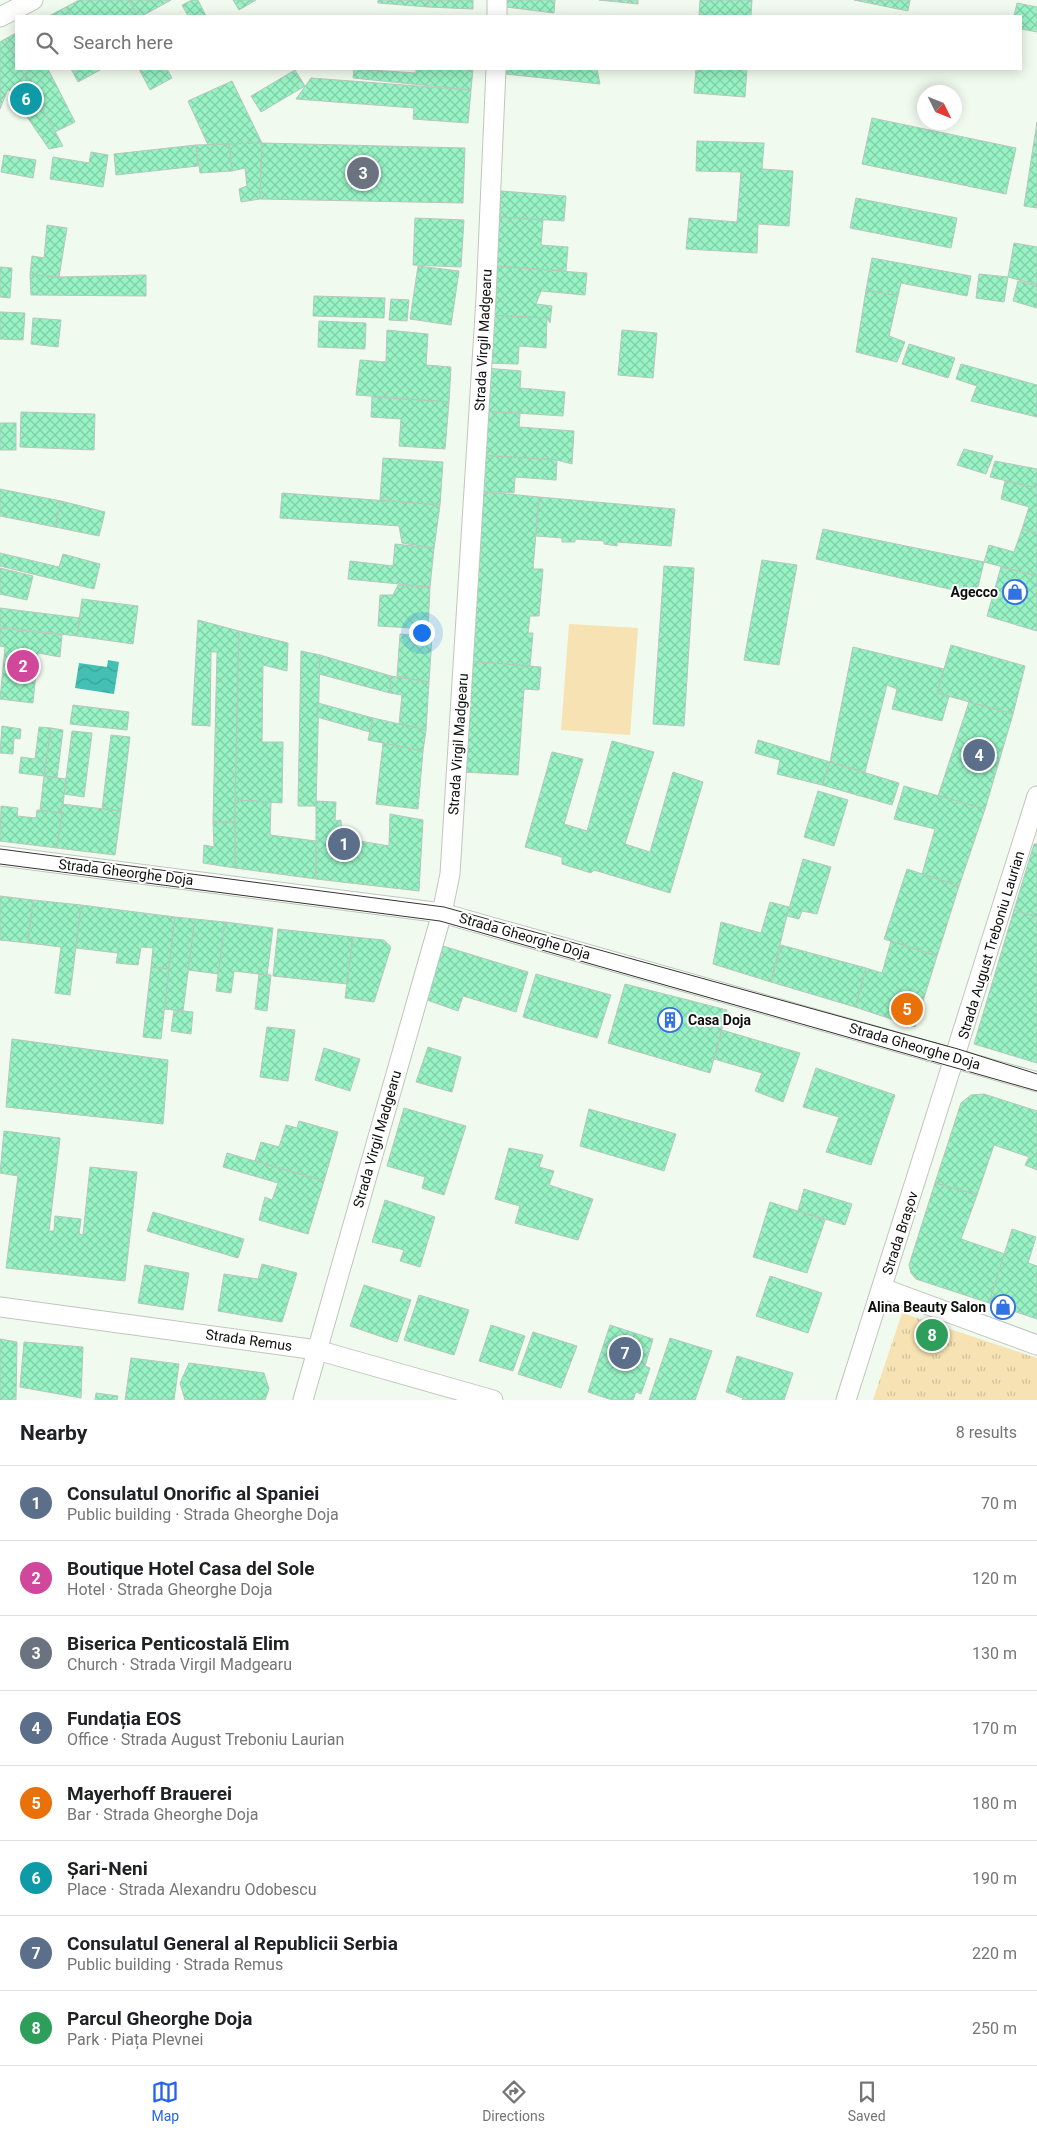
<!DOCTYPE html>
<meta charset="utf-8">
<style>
body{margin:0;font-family:Roboto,sans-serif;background:#f6f6f6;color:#202124}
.compass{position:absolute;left:917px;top:85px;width:45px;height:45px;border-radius:50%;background:#fff;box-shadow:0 2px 12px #0003;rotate:133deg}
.you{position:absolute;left:421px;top:632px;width:18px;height:18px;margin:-12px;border:4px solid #fff;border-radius:50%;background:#1a73e8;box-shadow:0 0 0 8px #1a73e833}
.badge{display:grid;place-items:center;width:32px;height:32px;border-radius:50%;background:#2563eb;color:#fff;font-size:16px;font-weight:700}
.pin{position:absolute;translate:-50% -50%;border:2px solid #fff;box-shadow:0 1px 5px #0006}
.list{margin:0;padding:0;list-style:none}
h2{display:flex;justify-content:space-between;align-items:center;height:65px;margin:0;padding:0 20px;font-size:21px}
h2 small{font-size:16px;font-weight:400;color:#757577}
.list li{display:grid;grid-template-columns:32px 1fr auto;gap:15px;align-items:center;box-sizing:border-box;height:75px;padding:0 20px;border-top:1px solid #e0e0e0}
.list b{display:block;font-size:19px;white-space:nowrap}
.list p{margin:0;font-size:16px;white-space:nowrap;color:#757577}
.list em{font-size:16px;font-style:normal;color:#757577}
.icon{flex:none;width:28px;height:28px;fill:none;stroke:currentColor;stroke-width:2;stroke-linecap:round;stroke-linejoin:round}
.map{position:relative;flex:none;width:1037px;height:1400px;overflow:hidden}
.search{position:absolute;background:#fff;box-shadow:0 2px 12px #0003;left:15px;right:15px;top:15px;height:55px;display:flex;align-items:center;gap:12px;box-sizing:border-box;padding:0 18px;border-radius:0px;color:#757577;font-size:19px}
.sheet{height:665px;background:#fff}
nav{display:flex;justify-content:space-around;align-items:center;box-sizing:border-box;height:70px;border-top:1px solid #e0e0e0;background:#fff;font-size:14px;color:#757577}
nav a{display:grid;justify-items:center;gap:2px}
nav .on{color:#2563eb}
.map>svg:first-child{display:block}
.park{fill:url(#park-tufts)}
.pitch{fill:#f6e2b2}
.water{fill:url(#water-waves)}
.building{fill:url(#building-cross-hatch);stroke:#b8c6be}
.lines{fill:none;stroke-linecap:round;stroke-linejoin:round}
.minor-casing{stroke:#bfc7bc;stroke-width:21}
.minor{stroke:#fff;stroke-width:19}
.tram{stroke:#30342e;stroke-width:1}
.labels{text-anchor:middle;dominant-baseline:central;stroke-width:4;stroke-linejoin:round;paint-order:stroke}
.street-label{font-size:14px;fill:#0c0f0b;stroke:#fff}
.poi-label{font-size:14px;font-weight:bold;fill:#0c0f0b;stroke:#fff;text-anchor:end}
</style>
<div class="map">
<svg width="1037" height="1400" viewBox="0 0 1037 1400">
<defs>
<pattern id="park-tufts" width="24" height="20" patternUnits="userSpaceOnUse" patternTransform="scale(1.25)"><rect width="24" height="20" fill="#f6e2b2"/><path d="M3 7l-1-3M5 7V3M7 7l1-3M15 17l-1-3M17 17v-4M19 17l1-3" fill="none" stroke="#d2c198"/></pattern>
<pattern id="water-waves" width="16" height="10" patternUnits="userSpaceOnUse" patternTransform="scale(1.25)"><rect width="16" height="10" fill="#44bfb3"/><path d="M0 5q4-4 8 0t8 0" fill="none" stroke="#3aa399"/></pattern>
<pattern id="building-cross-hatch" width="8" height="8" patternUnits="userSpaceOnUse" patternTransform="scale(1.25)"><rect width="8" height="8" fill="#97f2c4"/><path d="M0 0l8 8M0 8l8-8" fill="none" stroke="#81cea7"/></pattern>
</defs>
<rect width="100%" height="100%" fill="#f1faee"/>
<!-- park -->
<polygon class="park" points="902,1313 1037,1358 1037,1400 873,1400"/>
<!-- pitch -->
<polygon class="pitch" points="569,624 638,628 630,735 561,730"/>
<!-- water -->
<polygon class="water" points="108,660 119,662 114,694 75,688 79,663 107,667"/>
<!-- building -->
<g class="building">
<polygon points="79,0 129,0 138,16 71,16 66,7"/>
<polygon points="129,0 171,0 142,16 138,16"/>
<polygon points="192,0 198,0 206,16 188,16 182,5"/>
<polygon points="233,0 256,0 239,10"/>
<polygon points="378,0 429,0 428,7 378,3"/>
<polygon points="429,0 473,0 473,9 428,7"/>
<polygon points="507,0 555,0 554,13 506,7"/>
<polygon points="599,0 638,0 638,4"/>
<polygon points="700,0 752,0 751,16 699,16"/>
<polygon points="854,0 910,0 908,11"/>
<polygon points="1017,3 1037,7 1037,32 1021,29 1021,16 1014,16"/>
<polygon points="66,7 71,16 49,16"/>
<polygon points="16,33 16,60 5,39"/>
<polygon points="5,39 16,60 16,69 21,69 63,146 49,149 8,89 0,109 0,42"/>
<polygon points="21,69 48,69 75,122 55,132"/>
<polygon points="71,69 99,69 100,70 78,82"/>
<polygon points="139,69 167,69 172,78 150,90"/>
<polygon points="354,69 416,73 416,69 473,69 471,90 353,78"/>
<polygon points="505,69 597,69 600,84 505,74"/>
<polygon points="696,69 747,69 745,97 694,93"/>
<polygon points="295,70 305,86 261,112 251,96"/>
<polygon points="311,78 471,90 468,123 413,119 414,108 296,99"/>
<polygon points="232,81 262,143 208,145 188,101"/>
<polygon points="872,118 1016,148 1006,194 862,164"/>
<polygon points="1037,122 1037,208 1024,206"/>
<polygon points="697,141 764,143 762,169 793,171 789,226 758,224 757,253 686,249 689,218 737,222 741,172 696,171"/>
<polygon points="262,143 260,199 241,202 239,189 247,186 245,168 232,171 229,144"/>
<polygon points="262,143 465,148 463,203 260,199"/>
<polygon points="229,144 232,171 200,173 196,145"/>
<polygon points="196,145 198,166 116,175 114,154"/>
<polygon points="91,152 108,155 103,187 50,179 53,157 89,163"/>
<polygon points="4,155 36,160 33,178 1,172"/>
<polygon points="501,191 566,196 564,221 500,217"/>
<polygon points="856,198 957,218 951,248 850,228"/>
<polygon points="500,217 543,220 541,245 568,247 566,271 495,266"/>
<polygon points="415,218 464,220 461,267 413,265"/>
<polygon points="47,225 67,228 59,277 30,275 32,256 44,258"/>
<polygon points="1014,243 1037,247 1037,285 1008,277"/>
<polygon points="872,258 971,276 967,296 901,283 898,296 866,290"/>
<polygon points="418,266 459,271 451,325 410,319"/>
<polygon points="495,266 587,273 585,295 541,291 536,304 552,306 550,323 547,318 488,315"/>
<polygon points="0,267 12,268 10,298 0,297"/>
<polygon points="979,274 1008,277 1004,302 976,298"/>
<polygon points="30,275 59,277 146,275 146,296 31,295"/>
<polygon points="1018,281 1037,286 1037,308 1013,301"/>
<polygon points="866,290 898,296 889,336 905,342 897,362 856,352"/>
<polygon points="314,296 385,298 384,318 313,316"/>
<polygon points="391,299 409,300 407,321 389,320"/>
<polygon points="0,312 25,313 23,340 0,339"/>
<polygon points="488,315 547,318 546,348 519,346 518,364 485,363"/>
<polygon points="33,318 61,320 58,347 31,344"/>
<polygon points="319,321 366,323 365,349 318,347"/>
<polygon points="387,330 428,334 426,365 451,367 449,402 356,395 360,360 386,362"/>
<polygon points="622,330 657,333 653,378 618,375"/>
<polygon points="909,344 955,358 948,378 902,364"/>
<polygon points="961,364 1037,385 1037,417 971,401 977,386 956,379"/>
<polygon points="485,368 521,371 520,388 565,392 563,416 483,411"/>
<polygon points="372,397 449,402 445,449 399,446 401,419 371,417"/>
<polygon points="483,411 520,414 519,427 574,431 572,464 557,460 478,455"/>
<polygon points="21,412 95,414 94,450 20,447"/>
<rect x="0" y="423" width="16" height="27"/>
<polygon points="964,449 993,456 986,474 957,465"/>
<polygon points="478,455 557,460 556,480 515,477 514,493 476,491"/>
<polygon points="383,458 443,462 440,505 380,500"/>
<polygon points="995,461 1037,469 1037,488 990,477"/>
<polygon points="1005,481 1037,488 1037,533 1022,529 1029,507 1001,499"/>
<polygon points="0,489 61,501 55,527 0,516"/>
<polygon points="476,491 539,497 533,569 543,569 539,616 530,616 528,633 533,633 530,666 467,661"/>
<polygon points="282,493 440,505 434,548 402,543 399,526 280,518"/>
<polygon points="539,497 675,509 671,546 617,542 617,546 604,544 604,541 575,539 575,542 562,542 562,538 536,536"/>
<polygon points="61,501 105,512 99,536 55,527"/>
<polygon points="823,529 984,562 976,595 816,559"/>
<polygon points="1022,529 1037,533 1037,576 984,562 989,545 1014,552"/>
<polygon points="395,544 434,548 430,587 348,579 350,561 393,566"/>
<polygon points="0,553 59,567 63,554 100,564 94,589 0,566"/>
<polygon points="762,560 797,565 779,665 744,660"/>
<polygon points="664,566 694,568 684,726 653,724"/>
<polygon points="1001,567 1037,576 1037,631 987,616"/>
<polygon points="0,568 33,576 27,600 0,594"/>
<polygon points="398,585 430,587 428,629 378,626 380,595 393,595"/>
<polygon points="82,599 138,606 133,644 77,636"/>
<polygon points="0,608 80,618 77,636 0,627"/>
<polygon points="198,620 239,631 235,822 213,822 217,652 211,652 210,726 192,725"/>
<polygon points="0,628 62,635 60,657 38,653 33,703 0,699 5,647 0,646"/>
<polygon points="239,631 288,643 287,671 263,665 262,742 283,742 282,803 235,800"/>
<polygon points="400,634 432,636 429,682 397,676"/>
<polygon points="951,645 1025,666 1013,714 937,693"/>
<polygon points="853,647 944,669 937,693 949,696 942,721 892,709 897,689 887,685 865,772 830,762"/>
<polygon points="301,651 320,655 316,806 298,806"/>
<polygon points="320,655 391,676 390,693 319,674"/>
<polygon points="467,661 541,667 539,690 524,689 518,775 462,772"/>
<polygon points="391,676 429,682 426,730 399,724 402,695 390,693"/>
<polygon points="969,702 1013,714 985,809 938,796"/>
<polygon points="318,703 373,718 370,732 317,717"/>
<polygon points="73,705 129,712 127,730 70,724"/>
<polygon points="373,718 426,730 423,751 368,740"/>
<polygon points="2,726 21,729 20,739 14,738 13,754 0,753"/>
<polygon points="39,727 51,728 44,776 19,773 21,757 35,759"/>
<polygon points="51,728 63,730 57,778 44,776"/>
<polygon points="72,731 92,733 84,797 64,794"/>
<polygon points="111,735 130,737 121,811 102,809"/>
<polygon points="758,740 830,762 822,785 777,774 780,760 755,753"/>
<polygon points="612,741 654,752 625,844 650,852 673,772 703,782 670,893 594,870 591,873 562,864 562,857 525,847 552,752 583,759 564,824 587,831"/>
<polygon points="383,743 423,751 418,809 376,804"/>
<polygon points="830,762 899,783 892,805 822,785"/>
<polygon points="44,776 66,779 62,813 40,810"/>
<polygon points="904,786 985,809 959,886 922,874 935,829 894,819"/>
<polygon points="818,791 848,800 834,846 804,837"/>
<polygon points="235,800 271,802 270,835 316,841 316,879 235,868"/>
<polygon points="316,801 336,802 335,821 341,820 342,838 389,846 390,814 423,820 419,891 316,879"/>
<polygon points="62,804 121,811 115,855 57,848"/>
<polygon points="1,806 18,808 17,816 36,818 37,810 62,813 57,848 0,841"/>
<polygon points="213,822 235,822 235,868 203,863 204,845 214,847"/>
<polygon points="1034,844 1037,844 1037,917 1014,910"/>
<polygon points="803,859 831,867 817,914 802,911 799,919 787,916"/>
<polygon points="907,869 959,886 937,956 884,939"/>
<polygon points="0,896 33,900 28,943 0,940"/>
<polygon points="33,900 81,905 70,995 55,993 61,947 28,943"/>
<polygon points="770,902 789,907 771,982 713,964 721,922 761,933"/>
<polygon points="81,905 175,917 169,969 151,967 153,948 141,947 138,965 116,963 118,953 76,948"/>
<polygon points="1014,910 1037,917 1037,1063 974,1044"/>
<polygon points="175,917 195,919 183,1011 164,1009"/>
<polygon points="195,919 225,922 219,974 188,970"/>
<polygon points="225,922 273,928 267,975 234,971 231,993 216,991"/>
<polygon points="278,929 353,937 347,984 273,976"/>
<polygon points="353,937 384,940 391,947 374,1002 345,998"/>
<polygon points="891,941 937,956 915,1027 855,1007 866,968 882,973"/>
<polygon points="781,945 866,968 855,1007 771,982"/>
<polygon points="443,946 528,972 516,1012 463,996 458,1011 427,1000"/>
<polygon points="151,967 169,969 161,1039 143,1037"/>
<polygon points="259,974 271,975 267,1011 255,1009"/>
<polygon points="536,974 611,995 597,1038 523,1017"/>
<polygon points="625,984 727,1010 710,1073 608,1043"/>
<polygon points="174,1010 193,1012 191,1034 171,1031"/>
<polygon points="267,1027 295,1030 288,1081 260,1077"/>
<polygon points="722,1030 800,1053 783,1102 755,1091 762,1073 714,1059"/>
<polygon points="12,1039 168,1060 163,1124 6,1107"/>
<polygon points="428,1047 461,1057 452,1092 416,1082"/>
<polygon points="324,1048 360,1059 350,1091 315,1080"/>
<polygon points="816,1068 895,1095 871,1165 826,1152 839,1117 803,1107"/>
<polygon points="984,1094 1037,1111 1037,1170 1025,1165 1029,1157 994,1145 977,1195 935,1183 961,1103 971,1095"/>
<polygon points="404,1108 466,1126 444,1195 422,1188 425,1177 387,1166"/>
<polygon points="589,1109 676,1134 664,1171 580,1146"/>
<polygon points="299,1121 338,1132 324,1181 255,1161 261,1142 279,1147 286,1125 297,1128"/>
<polygon points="4,1131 60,1138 49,1231 54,1231 55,1216 81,1219 79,1234 83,1235 90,1167 137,1172 125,1281 6,1268 18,1176 0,1173"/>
<polygon points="509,1148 543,1155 539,1167 554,1171 549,1185 593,1199 578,1240 515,1223 520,1206 495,1199"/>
<polygon points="227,1153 324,1181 308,1234 259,1220 265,1197 272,1200 278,1183 223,1167"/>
<polygon points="935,1183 977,1195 961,1239 1005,1254 989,1303 916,1279 911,1273 909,1265"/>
<polygon points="804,1189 852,1204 845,1225 798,1211"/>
<polygon points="385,1200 435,1217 420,1267 400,1261 404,1250 372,1242"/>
<polygon points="770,1202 825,1220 807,1273 753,1257"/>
<polygon points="153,1212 244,1239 238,1258 147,1231"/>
<polygon points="1012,1229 1036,1237 1028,1263 1037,1266 1037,1319 989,1303"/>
<polygon points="262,1264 297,1273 282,1322 218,1311 224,1274 258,1279"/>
<polygon points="145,1265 189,1273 183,1310 138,1303"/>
<polygon points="770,1276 822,1293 808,1333 756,1316"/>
<polygon points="364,1285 411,1300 397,1342 350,1326"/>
<polygon points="419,1295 469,1310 454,1355 404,1340"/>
<polygon points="491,1325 525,1336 513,1371 479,1361"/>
<polygon points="610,1325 653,1339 645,1366 650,1368 641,1394 636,1392 633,1400 612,1400 588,1392"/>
<polygon points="533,1332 577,1346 561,1388 518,1374"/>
<polygon points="670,1338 712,1351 695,1400 649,1400"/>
<polygon points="0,1339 17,1342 16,1400 0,1400"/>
<polygon points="24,1342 83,1347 81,1398 20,1387"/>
<polygon points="737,1356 793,1373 784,1400 742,1400 743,1398 726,1392"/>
<polygon points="131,1358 179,1364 174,1400 125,1400"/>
<polygon points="189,1363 264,1373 269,1389 265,1400 185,1400 180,1383"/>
<polygon points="96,1393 118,1396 117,1400 95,1400"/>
</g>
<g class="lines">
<defs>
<g id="minor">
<polyline points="497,16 497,0"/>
<polyline points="0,17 33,0"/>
<polyline points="0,856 442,913 1037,1082"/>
<polyline points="882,1288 1037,1345"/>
<polyline points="0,1307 317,1350 493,1400"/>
<polyline points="303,1400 442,913 450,874 486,298 496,69"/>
<polyline points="846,1400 1037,796"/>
</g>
</defs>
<!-- minor casing -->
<use href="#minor" class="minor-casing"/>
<!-- minor -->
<use href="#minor" class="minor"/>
<!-- tram -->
<g class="tram">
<polyline points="0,849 444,907 958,1049 1037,1074"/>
<polyline points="0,864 440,921 1037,1091"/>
</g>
</g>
<!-- icons -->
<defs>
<symbol id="shop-ring" viewBox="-11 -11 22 22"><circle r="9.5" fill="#fff" stroke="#3273e1" stroke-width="1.5"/><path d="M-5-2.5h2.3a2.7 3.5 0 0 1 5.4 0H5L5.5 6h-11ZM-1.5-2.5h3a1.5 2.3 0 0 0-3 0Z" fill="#3273e1"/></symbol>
<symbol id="building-ring" viewBox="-11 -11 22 22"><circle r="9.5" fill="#fff" stroke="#3273e1" stroke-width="1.5"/><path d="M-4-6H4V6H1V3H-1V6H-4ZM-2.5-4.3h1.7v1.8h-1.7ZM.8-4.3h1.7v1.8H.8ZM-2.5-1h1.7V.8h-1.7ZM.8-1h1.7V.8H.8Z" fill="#3273e1"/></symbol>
</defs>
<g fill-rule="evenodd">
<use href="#shop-ring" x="1001" y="578" width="28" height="28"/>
<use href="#building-ring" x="656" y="1006" width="28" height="28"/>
<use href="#shop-ring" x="989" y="1293" width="28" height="28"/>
</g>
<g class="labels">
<!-- street labels -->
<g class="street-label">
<text transform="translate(483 340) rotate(-87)">Strada Virgil Madgearu</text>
<text transform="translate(458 744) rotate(-86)">Strada Virgil Madgearu</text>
<text transform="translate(126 872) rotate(7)">Strada Gheorghe Doja</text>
<text transform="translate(525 936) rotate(16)">Strada Gheorghe Doja</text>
<text transform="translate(991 945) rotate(-73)">Strada August Treboniu Laurian</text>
<text transform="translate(915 1046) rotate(16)">Strada Gheorghe Doja</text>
<text transform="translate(377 1139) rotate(-74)">Strada Virgil Madgearu</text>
<text transform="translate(900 1233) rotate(-72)">Strada Brașov</text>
<text transform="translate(249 1340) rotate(8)">Strada Remus</text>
</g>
<!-- poi labels -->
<g class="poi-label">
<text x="998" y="592">Agecco</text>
<text x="688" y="1020" text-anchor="start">Casa Doja</text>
<text x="986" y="1307">Alina Beauty Salon</text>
</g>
</g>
</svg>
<svg class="compass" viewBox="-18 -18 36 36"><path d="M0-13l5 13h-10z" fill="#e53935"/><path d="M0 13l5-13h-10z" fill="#757577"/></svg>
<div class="you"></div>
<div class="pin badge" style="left:344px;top:844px;background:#5c6f8a">1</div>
<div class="pin badge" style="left:23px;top:666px;background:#d1479c">2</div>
<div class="pin badge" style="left:363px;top:173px;background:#6b7280">3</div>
<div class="pin badge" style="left:979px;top:755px;background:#5c6f8a">4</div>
<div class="pin badge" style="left:907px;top:1009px;background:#e8710a">5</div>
<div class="pin badge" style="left:26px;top:99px;background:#0f9aa8">6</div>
<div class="pin badge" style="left:625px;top:1353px;background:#5c6f8a">7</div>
<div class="pin badge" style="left:932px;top:1335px;background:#2e9e5b">8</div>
<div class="search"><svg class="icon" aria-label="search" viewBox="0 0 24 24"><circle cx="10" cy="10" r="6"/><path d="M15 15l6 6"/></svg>Search here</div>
</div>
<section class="sheet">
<h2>Nearby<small>8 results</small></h2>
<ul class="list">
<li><span class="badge" style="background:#5c6f8a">1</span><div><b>Consulatul Onorific al Spaniei</b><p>Public building · Strada Gheorghe Doja</p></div><em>70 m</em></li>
<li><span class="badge" style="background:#d1479c">2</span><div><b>Boutique Hotel Casa del Sole</b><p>Hotel · Strada Gheorghe Doja</p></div><em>120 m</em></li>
<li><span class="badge" style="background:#6b7280">3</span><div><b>Biserica Penticostală Elim</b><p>Church · Strada Virgil Madgearu</p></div><em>130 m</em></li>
<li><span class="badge" style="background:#5c6f8a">4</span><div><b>Fundația EOS</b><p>Office · Strada August Treboniu Laurian</p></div><em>170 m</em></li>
<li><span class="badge" style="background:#e8710a">5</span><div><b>Mayerhoff Brauerei</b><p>Bar · Strada Gheorghe Doja</p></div><em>180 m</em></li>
<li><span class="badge" style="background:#0f9aa8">6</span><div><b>Șari-Neni</b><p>Place · Strada Alexandru Odobescu</p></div><em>190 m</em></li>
<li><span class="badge" style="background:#5c6f8a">7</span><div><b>Consulatul General al Republicii Serbia</b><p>Public building · Strada Remus</p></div><em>220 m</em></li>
<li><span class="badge" style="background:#2e9e5b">8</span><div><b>Parcul Gheorghe Doja</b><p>Park · Piața Plevnei</p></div><em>250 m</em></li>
</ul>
</section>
<nav>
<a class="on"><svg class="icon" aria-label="map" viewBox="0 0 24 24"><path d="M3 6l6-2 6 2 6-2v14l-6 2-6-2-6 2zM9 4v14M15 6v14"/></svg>Map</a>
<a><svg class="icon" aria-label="directions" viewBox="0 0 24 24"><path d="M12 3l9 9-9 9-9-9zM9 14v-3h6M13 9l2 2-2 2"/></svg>Directions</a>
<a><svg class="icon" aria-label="saved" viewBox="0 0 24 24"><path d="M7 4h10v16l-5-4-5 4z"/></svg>Saved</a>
</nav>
